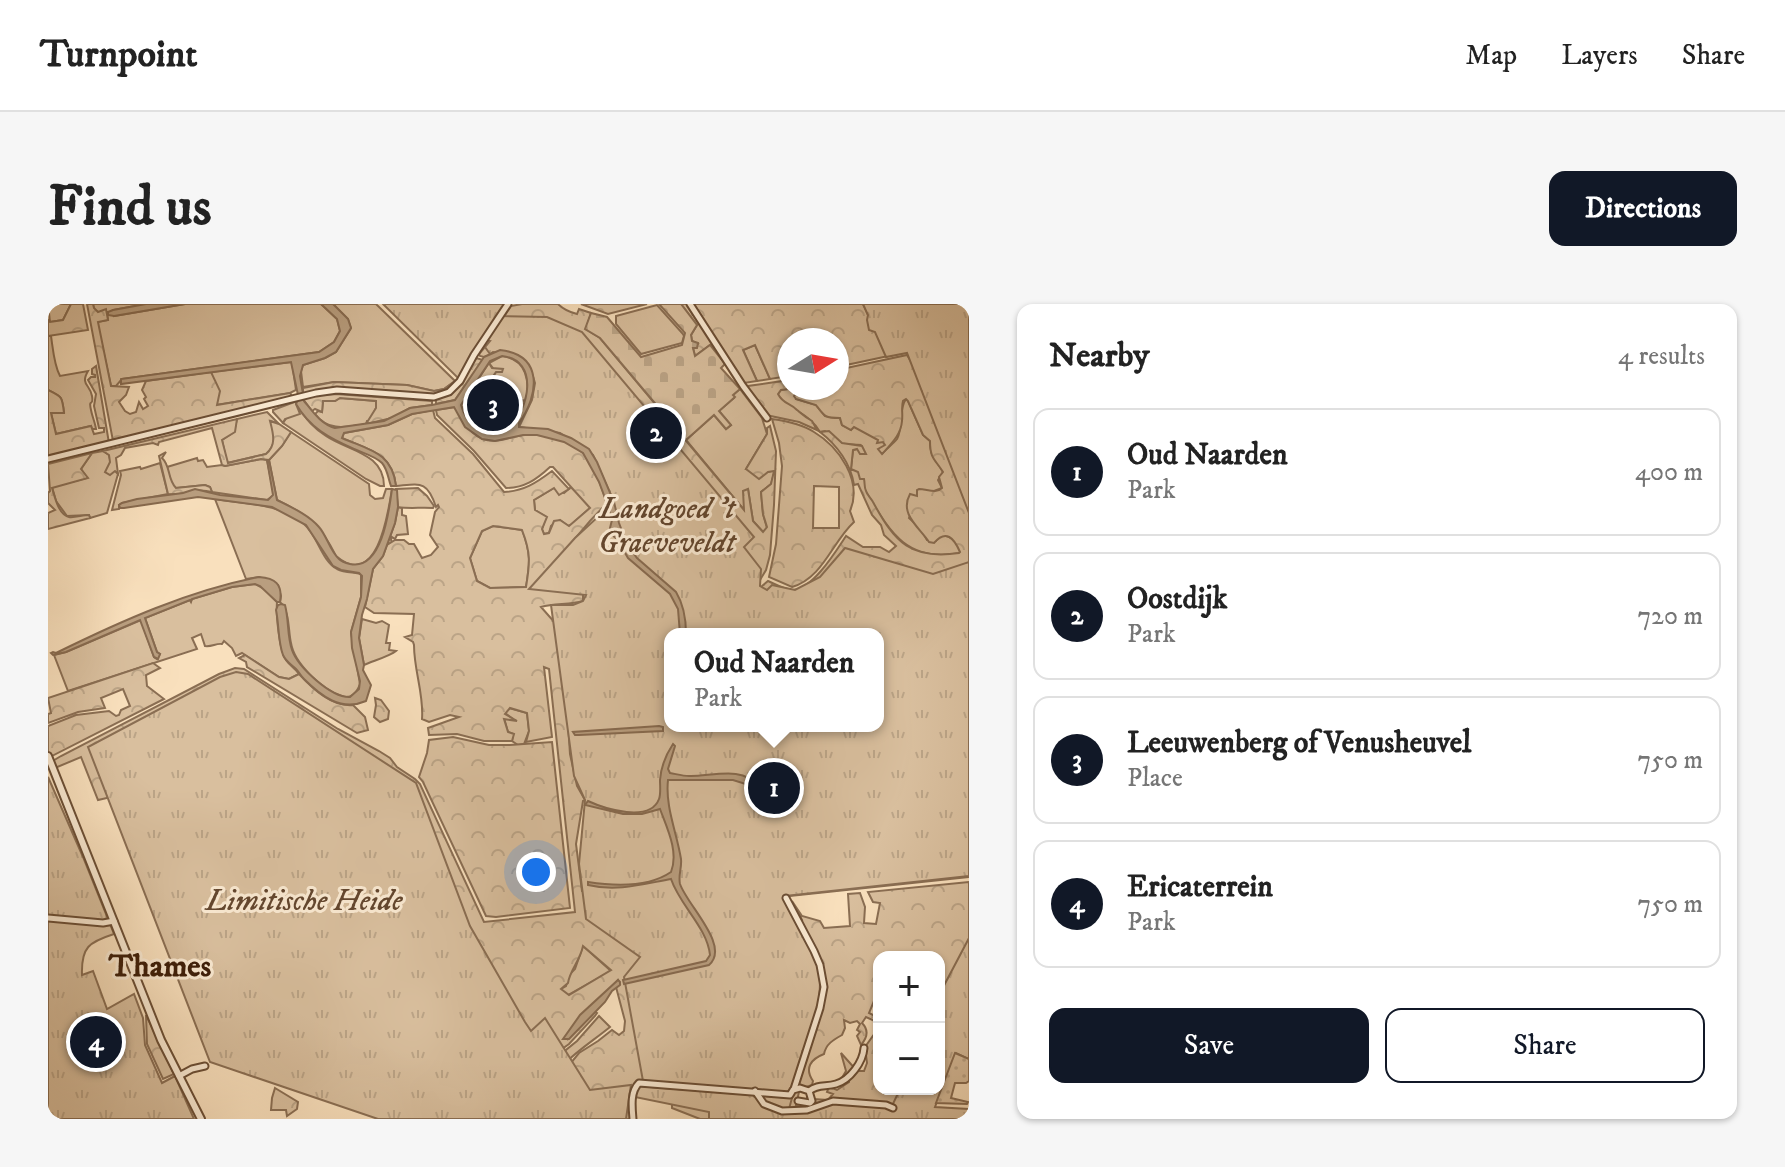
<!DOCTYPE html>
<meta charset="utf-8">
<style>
body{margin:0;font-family:"IM FELL DW Pica",serif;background:#f6f6f6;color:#222}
.controls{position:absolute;right:24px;bottom:24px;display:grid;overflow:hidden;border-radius:16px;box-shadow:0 2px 6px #0004}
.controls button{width:72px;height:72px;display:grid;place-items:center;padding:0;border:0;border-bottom:2px solid #e0e0e0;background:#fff;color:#222;font:40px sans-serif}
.compass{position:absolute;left:729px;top:24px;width:72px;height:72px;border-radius:50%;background:#fff;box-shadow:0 2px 6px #0004;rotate:79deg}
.you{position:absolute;left:488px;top:568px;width:28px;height:28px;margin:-20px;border:6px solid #fff;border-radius:50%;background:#1a73e8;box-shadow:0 0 0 12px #1a73e833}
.badge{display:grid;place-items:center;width:52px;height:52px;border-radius:50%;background:#111827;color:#fff;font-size:26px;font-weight:700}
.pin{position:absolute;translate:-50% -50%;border:4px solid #fff;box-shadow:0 2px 8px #0006}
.popup{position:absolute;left:616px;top:324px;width:220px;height:104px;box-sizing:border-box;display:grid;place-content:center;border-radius:16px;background:#fff;filter:drop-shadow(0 2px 6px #0005);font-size:26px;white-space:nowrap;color:#767676}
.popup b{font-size:30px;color:#222}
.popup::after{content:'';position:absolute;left:50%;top:100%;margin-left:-16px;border:16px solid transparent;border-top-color:#fff}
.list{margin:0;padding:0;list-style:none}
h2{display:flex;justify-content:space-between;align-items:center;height:104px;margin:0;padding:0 32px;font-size:34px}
h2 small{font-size:26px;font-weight:400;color:#767676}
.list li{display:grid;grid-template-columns:52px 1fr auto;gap:24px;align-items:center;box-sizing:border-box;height:128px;margin:0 16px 16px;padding:0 16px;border:2px solid #e0e0e0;border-radius:16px}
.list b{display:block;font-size:30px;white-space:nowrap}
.list p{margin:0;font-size:26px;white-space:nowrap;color:#767676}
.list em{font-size:26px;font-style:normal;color:#767676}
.actions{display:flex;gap:16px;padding:24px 32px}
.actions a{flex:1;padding:18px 0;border:2px solid #111827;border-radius:16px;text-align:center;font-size:28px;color:#111827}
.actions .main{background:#111827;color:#fff}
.map{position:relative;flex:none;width:921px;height:815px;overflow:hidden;border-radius:16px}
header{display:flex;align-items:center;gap:48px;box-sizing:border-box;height:112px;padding:0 40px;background:#fff;border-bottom:2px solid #e0e0e0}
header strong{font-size:38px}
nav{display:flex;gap:44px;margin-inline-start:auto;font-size:28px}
.intro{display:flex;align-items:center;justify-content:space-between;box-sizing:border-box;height:192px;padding:0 48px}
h1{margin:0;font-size:56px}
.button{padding:20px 36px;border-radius:16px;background:#111827;color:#fff;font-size:28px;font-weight:700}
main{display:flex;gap:48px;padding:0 48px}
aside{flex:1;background:#fff;border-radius:16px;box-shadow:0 2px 6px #0004}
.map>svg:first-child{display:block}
.grass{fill:#d9bf9e;stroke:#8a6e53;stroke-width:2}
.forest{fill:url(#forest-crowns);stroke:#8a6e53;stroke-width:2;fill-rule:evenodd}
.cemetery{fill:url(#cemetery-stones);stroke:#8a6e53;stroke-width:2}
.park{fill:url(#park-tufts);stroke:#8a6e53;stroke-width:2;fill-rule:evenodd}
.garden{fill:url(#garden-dots);stroke:#8a6e53;stroke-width:2}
.water{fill:#b99e7f;stroke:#876a4f;stroke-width:2;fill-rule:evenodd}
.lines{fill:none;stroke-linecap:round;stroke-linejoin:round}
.minor-casing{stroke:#6b4e35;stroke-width:9}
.tertiary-casing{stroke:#6b4e35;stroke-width:10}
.minor{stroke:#fbebd4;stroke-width:5}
.tertiary{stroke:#fbebd4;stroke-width:6}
.labels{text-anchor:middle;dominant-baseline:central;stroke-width:6;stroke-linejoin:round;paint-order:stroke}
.park-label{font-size:30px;font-style:italic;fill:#63462e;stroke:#fbebd4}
.neighbourhood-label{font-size:32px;font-weight:bold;fill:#3c1d08;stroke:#fbebd4}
</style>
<header>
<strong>Turnpoint</strong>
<nav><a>Map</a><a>Layers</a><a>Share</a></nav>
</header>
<div class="intro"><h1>Find us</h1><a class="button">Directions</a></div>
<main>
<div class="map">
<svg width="921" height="815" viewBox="0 0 921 815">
<defs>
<pattern id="forest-crowns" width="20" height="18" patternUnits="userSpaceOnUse" patternTransform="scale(2)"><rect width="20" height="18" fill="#d9bf9e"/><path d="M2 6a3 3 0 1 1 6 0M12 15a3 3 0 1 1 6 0" fill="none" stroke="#bba487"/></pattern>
<pattern id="cemetery-stones" width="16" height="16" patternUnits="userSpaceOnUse" patternTransform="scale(2)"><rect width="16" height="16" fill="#d9bf9e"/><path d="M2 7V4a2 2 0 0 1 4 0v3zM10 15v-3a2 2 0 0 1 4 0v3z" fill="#bba487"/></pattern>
<pattern id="park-tufts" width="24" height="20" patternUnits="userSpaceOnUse" patternTransform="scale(2)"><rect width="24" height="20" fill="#d9bf9e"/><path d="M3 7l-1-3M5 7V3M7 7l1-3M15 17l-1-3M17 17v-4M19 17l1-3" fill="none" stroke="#bba487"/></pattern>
<pattern id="garden-dots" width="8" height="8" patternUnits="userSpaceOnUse" patternTransform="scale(2)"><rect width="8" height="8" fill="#d9bf9e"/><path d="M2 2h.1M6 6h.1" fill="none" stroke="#bba487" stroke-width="1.8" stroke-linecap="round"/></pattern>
</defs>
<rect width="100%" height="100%" fill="#f9e0bd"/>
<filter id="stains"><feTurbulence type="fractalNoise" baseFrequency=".0025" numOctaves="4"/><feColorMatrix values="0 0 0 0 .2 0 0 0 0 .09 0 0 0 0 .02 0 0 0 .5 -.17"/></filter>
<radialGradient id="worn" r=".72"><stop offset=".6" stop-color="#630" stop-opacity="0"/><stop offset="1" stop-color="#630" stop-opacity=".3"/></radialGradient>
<!-- grass -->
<g class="grass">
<polygon points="0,0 23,0 15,16 2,18"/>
<polygon points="45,0 98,0 65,6 66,12 137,0 273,0 289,15 292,27 286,38 271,48 74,75 68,82 63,82 49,18 60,16 59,8 50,8 46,5"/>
<polygon points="285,0 328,0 407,77 396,85 386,87 359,81 286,78 255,83 253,67 255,61 277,54 288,48 303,24 300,15"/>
<polygon points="609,1 635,30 636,32 634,39 593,50 568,20 568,12"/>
<path d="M0 32H3C5 45 6 61 12 72L40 67C32 81 42 80 44 92 46 104 40 93 43 106 44 112 47 118 48 125H44L43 122 8 130 3 109 16 108C14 92 14 93 0 86Z"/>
<polygon points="707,41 722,75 709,77 695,46"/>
<path d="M454 52C479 55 482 78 478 98L466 92 451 93 443 84 436 87 433 84 441 78 448 68 441 59Z"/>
<polygon points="244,58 248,86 242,89 168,101 163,68"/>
<path d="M747 84 750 87 748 95 768 101 777 112 792 114 794 121 803 126 806 122 835 138 837 141 834 150C838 145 845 140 849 135 856 122 850 106 858 95L860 97 875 131 882 137C882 154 888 155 895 168L890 176 894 184 870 193 861 214 872 224 879 236 888 237 892 232C902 230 912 239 912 249 857 259 841 226 817 186 812 178 810 172 803 165L805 146 809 145 812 141 794 140 777 127 772 128C770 125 768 121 764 118 756 109 741 103 731 95L730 90 733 86Z"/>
<polygon points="692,85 714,114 719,130 698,165 720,168 727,166 723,180 713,188 715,210 719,224 715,228 705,217 700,185 697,207 638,136 666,111 678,125 683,121 671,107 686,94 685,91"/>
<path d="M292 94 329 97 328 104 322 117H319L318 120C298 123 281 128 267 110L270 107 274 108 275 97H287Z"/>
<path d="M248 100C256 113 265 124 278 132 300 147 336 149 336 182H332L318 175 235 119Z"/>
<path d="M219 108 231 120 223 117C226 129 229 141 218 150L179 159 174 136 186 128 189 115Z"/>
<path d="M243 128 321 180 322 191 327 195 335 194 338 185H344C340 210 329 287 288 252 273 221 259 210 229 196L221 156 234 142Z"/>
<polygon points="55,147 61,151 63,159 70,170 59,209 42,214 41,211 19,212 8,197 4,183 39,174 33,165 44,149"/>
<polygon points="149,154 150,157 155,156 159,163 174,161 177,162 213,155 219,156 226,191 219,196 164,188 162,183 157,181 128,184 123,179 119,163"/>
<polygon points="112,159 120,190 74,199 71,201 71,205 64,206 73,171 72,167 92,163 93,165"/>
<polygon points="523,183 543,203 523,221 520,222 512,216 503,222 501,229 496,230 494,225 498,213 487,206 486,196 506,184 516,189"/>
<path d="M167 195C197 200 232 199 256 220 270 232 273 256 289 265 297 269 305 268 313 270V293L303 328 312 380C309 388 303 396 294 392 274 386 246 359 243 339 240 326 242 307 232 298L233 292 230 281 211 273 198 275Z"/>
<polygon points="350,203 354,204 354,211 358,212 360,230 349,231 347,235 344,233 343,236 344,238 339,241 347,219"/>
<path d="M445 222 474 226C483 249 482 259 478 283L442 284 429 277 422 254 434 227Z"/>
<path d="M207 280 216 285 229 298C228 311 231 345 238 356 242 362 247 364 251 370L241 375 231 373 194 349 188 352 184 344 176 337 174 340C168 339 164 343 157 342L153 330 144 334 149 345 20 387 6 351 18 348 93 316 106 353 109 355 112 350 109 348 97 314 142 296 143 297 144 295 184 283Z"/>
<path d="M314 315 328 319 334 317 341 321 338 339H342L341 346 348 347C342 352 325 357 316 361L311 334Z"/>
<polygon points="461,404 479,409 481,427 476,440 470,441 464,437 465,430 460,428 456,414 466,416 457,409"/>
<polygon points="535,642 563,667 520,691 512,687 513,685 518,682 521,671 527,665"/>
</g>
<!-- forest -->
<g class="forest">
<polygon points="23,0 35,0 40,26 0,32 0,16 2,18 15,16"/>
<polygon points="39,0 45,0 46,4 50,8 58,5 60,16 50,18 63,82 81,83 78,91 71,98 77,107 82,110 88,108 91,98 95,105 100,102 96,95 98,93 94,86 98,77 163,68 172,87 169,101 242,89 244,92 65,137"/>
<path d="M474 0H510C516 6 521 8 529 10L531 5 543 9 538 25 552 34 696 206 695 187 700 185 705 217 715 228 719 223 715 210 713 188 723 180 726 167 720 168 711 175 698 165 719 130V124L722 122 728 147 726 201 722 251 718 266 712 276 566 198 558 180 486 75 477 56 452 46 436 53 432 52 431 50 437 43 446 40 440 37 463 2Z"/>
<polygon points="633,0 640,0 677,58 662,41 647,52 645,44 650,40 644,37 643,31 649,21"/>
<polygon points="645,0 815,0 820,11 849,23 859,48 789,63 789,36 741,36 741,72 722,75 707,41 695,46 709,77 696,79"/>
<path d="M859 51 921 152V573L742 592 739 589 830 422V330L712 288 714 282 720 277C727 280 737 286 745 286 765 285 788 247 798 232L815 243H832L841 248 848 242 836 231 833 221 824 211 810 180 806 181C803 160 789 141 772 128L781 127 794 139 814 142 818 150H812L809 145 805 146 803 165 810 168 812 175H816C817 179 816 183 818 187 819 191 823 194 825 198 847 239 863 256 911 249L912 248C906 234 898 225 886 239L881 238C871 223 851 210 862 190L869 192V186L871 185C879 185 888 190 894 184L891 173 895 168C887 155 882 155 882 137L875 131 860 97 858 95 855 97C853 104 855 109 854 117 853 131 843 140 834 150L830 145 837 141 835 138 829 139 830 136 806 123 803 126 794 121 792 114C777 114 777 113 768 101L748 95 746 92 750 87 747 84H789V66Z"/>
<polygon points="428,54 435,56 407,96 388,100 388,94 409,84"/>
<path d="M441 59 444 64 455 65 454 68H448L441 78 433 82 434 86 443 84 451 93 467 92 478 98C472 106 467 120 459 126 438 140 419 119 413 101Z"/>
<path d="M48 62 61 139 0 155V86C14 93 14 92 16 109H3L8 130 43 122 46 130 56 128V124H51L46 102 48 90 40 76 43 73H47V71L44 70V65Z"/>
<path d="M741 76V84H747L733 86 730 90C735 100 742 99 749 106 755 111 757 113 764 117L769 126 751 118 718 111 699 84 700 82Z"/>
<path d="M407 77C401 88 392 90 379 91L315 87 255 90V84L286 78 359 81 386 87 396 85Z"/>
<polygon points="288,90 384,97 384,101 362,104 344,114 318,120 328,104 328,97 292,94 287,97 275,97 274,108 267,105 264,107 255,95 256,92"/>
<polygon points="249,97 248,100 252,110 237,115 235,119 225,108 225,106"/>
<path d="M408 103C416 122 429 141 453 136 461 135 469 131 477 131 496 129 522 136 535 149 546 160 554 185 559 199L542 217 513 251 535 288V297C521 301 507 299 493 303L508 320 520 418 522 450 529 482 537 496 535 497 528 540 534 587 662 644 576 680 754 616 744 597 754 612 772 617 776 624 802 622 800 590 812 589 817 603 816 619 828 620 832 599 825 598 820 588 921 578V755L908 749 888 799 838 815H652L624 804V798L586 782 583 815H477L531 749 550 737 564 726 571 731 576 727 577 717 568 683 572 680 570 676 519 736 546 707 549 709 547 712 521 740 507 750 63 493 50 496 33 453 7 464 3 458 13 452 171 370 187 364 196 365 290 425 331 447 342 454 349 463 367 475 372 480 436 618 527 608 501 365 496 363 504 433 478 438 481 427 479 409 462 404 457 410 469 417 456 415 460 428 466 430 464 437H436L409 430 381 431 380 424 411 413 402 411 381 418 374 415C376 390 366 367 366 341L365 338 357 333 364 331 366 310 326 309 317 303 325 265 335 252 339 241 347 236H356L361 240H366L374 254 383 251 390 243 382 231 387 208 391 203 390 201 388 203C379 176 372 180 348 182 344 148 321 146 294 134L296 129 340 121 364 110 385 106 387 114 425 150 456 188C476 187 488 179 504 167L521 185 511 191 506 184 486 196 487 206 499 213 494 225 496 230 501 229 506 217 512 216 521 222 542 204 505 163H502C488 176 476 184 458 184L426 147 389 111 388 106ZM445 222 474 226C483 249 482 259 478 283L442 284 429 277 422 254 434 227ZM535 642 563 666 521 691 513 685 520 679C522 666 532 657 535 642ZM831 653H891V785H831V729H827L817 743 819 759 816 767H809L793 749 798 767 795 772 800 773 801 778 789 786 781 783 779 788 785 790 780 796 766 795V798L759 801 755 799 748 801 751 788 747 787 764 781 765 777C756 764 763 755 776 750 778 740 785 736 794 731L797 724 796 716 802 719 809 717 812 720 809 726 812 728 809 732 813 741C819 734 821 726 814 719L818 713 831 719V714L821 709 831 685Z"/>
<path d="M189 115 187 128 174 136 180 159 218 150C229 141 225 129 222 117L231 120 243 128 234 142 221 156 213 155 177 162 174 161 164 124 111 138 110 141 105 139 77 144 73 151 68 154 70 170 67 167 62 171 57 168 62 158 61 151 55 147Z"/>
<path d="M724 115C738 117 754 120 766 128 791 143 815 177 802 207L806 218C784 238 775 274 744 283L721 273 728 240 734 162 731 139ZM766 182 791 183V224H765Z"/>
<path d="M118 148 114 154C123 162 119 175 128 184L157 181 162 183 164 188C145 183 137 192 120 190L111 152Z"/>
<path d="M44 149 33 165 40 174 4 184C7 193 10 210 21 213 26 214 35 211 41 211L42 214 0 225V209L7 206 0 199V189L2 187 0 160Z"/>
<path d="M370 184 379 192 386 202 385 204C373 203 362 205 350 203L348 185Z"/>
<path d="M197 351 231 373 241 375 251 370C265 385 284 403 305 401L317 413 320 426 309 429 199 363 198 358 191 354Z"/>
<polygon points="105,359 112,364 98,371 99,382 116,395 0,454 0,422 28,411 61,407 68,412 71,411 73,406 82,402 75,385 53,394 57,404 30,408 0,419 0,410 3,409 0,394"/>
<polygon points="327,394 333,396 341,407 340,415 332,418 326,413 328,401"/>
<polygon points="405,433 441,441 462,441 504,438 522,604 448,613 438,612 375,478 371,473 379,449 381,436"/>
<polygon points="98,711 126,770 115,775 99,740"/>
<path d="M551 712 562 723C546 736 530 746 515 761L513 750 529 737Z"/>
<polygon points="227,784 250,798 249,805 239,812 238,806 223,806 224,794"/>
</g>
<!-- cemetery -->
<g class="cemetery">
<polygon points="533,0 599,0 560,10"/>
<polygon points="611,0 633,0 649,21 643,31 644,37 650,39 649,44 645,44 647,52 662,41 677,60 673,64 692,85 685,91 687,93 671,107 683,121 678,125 666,111 638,136 552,34 537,25 543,9 559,13 593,53 634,41 637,29"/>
</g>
<!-- park -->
<g class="park">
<path d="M335 0H457L450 12 499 13 534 28 706 233 696 243 713 265 712 282 719 286 724 281 747 286 772 273 797 244 885 270 921 258V572L736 592C745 613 761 631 768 652 782 693 756 750 743 790L595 777 576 673 592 653 538 615 531 560 537 496 526 472 503 301H525L535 297 538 291 481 285 527 234 566 198 545 151 512 129 471 123 484 96 487 79 483 66 471 52 445 48 442 50 437 43 442 37 434 36 411 75ZM622 330H830V422H622Z"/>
<polygon points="815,0 921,0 921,209 859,49 838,53 827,28 821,26 819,16 820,11"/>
<polygon points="188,368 200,370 368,479 422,622 477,718 483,727 497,714 542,786 583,781 578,815 330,815 162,758 40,443 172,373"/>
<path d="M0 473 35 553 66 630C41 638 33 643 34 671L45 667 59 705 86 690 95 714 97 741 114 779 127 772 146 815H0Z"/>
<polygon points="921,634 921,755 908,749 887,803 921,805 921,815 661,815 661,808 587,793 589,782 744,794 741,805 757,805 774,798 844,802 852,785 891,785 891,691"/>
</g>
<!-- garden -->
<polygon class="garden" points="907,749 921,755 921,777 918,779 907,779 903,794 920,798 919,800 888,799"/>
<!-- water -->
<g class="water">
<polygon points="98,0 137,0 66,12 60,11 60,8 65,6"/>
<polygon points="273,0 285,0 300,15 303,24 288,48 277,54 255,61 252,72 255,90 250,91 243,58 73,80 73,75 271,48 286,38 292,27 289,15"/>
<path d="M452 46C496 51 491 91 471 119V123L500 125 523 134 541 145 549 158 566 198 571 219 579 240 589 254 628 288C636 301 638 315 638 330H632L630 305 622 290 580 254 569 235 563 230 562 224 564 216 557 194 551 178 535 149 516 138 489 131H475L447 137 434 135 417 123 406 103 364 110 340 121 296 129 294 134C321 146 344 148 348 182H343C340 175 340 166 334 159 327 152 315 149 306 145 281 134 262 124 248 100L251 93 256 92V97C265 108 273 120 287 124L336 117 362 104 384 101 407 96 436 53ZM454 52C492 56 481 105 461 124 459 126 453 128 450 129 430 132 418 118 413 101L442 57Z"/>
<path d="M219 156H221L229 196C243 203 261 211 271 223 279 232 282 247 291 255 294 258 298 259 302 260 334 267 341 207 344 185L349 186 350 203 347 219 335 252 325 265 319 295 314 311 311 334 316 361 315 366 323 381 318 397C293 408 273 392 256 375 253 372 251 368 248 365 243 360 238 358 235 351 230 338 231 320 228 306L230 301 233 300 237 301C241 316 239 332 244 346 250 363 283 394 302 393L311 385 312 377 304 344 303 328 313 293 314 272 311 269 293 266 285 262 258 221 224 203 150 193 76 204H72L71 201 74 199 89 195 135 189 147 185 172 191 220 196 225 191Z"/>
<path d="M211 273C227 274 235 280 232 298H229L212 282 207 280 184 283 144 295 143 298 142 296 97 314 109 348 112 350 110 355 106 353 92 316 18 348 5 351 3 349 5 348 8 349C73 317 140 287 211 273Z"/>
<polygon points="611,422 615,423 615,427 531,431 527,431 525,428"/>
<path d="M625 440 627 442 620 465 622 469C628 470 635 472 641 472 661 473 696 461 709 482L707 483 685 476H620C617 503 629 529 633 555 634 564 630 571 632 580 639 601 683 642 661 661L576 680 575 676 658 657 662 651C659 623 632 602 623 575 595 580 569 588 540 581V578C566 582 601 583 623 568 631 548 619 524 612 505L594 510H575L537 501 540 497C557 505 602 519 611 495 613 490 612 482 612 476 613 462 617 452 625 440Z"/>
<polygon points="570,676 572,678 572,681 564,687 557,698 521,735 515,735 532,711"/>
</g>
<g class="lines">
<defs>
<g id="minor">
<polyline points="642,0 695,82 719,114"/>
<polyline points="0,155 268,89 289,86 386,93 401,88 412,77 426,51 460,0"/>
<polyline points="738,594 766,647 772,661 776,683 772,704 746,785"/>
<polyline points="0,614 55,619 66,617"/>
<polyline points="131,772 144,765 157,762"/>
<polyline points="707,787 716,800 734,807 759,806 785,797 838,801 845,804"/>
<path d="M761 787C770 780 777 783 788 780 802 776 815 758 816 744"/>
<path d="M585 815C584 803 582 788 591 779L742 791 745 786 752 784 761 787 764 797 762 799 750 797"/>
</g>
<polyline id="tertiary" points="0,452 113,736 153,815"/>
</defs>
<!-- minor casing -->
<use href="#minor" class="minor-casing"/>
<!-- tertiary casing -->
<use href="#tertiary" class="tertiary-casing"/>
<!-- minor -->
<use href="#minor" class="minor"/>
<!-- tertiary -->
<use href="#tertiary" class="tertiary"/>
</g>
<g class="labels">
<!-- park labels -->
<g class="park-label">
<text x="619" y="205">Landgoed 't<tspan x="619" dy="34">Graeveveldt</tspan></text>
<text x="256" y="597">Limitische Heide</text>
</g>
<!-- neighbourhood labels -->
<g class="neighbourhood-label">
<text x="112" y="663">Thames</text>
</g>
</g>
<rect width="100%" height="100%" filter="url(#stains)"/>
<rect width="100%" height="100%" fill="url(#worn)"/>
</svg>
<div class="controls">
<button>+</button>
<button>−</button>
</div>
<svg class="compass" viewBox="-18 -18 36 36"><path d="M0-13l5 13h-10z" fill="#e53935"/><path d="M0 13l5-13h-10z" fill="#767676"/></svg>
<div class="you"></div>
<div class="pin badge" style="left:726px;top:484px">1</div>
<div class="popup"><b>Oud Naarden</b>Park</div>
<div class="pin badge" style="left:608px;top:129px">2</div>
<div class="pin badge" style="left:445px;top:101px">3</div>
<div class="pin badge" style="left:48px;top:738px">4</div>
</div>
<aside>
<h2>Nearby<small>4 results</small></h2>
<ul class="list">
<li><span class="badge">1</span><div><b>Oud Naarden</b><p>Park</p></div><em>400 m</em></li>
<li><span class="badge">2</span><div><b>Oostdijk</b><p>Park</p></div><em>720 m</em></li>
<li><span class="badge">3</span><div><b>Leeuwenberg of Venusheuvel</b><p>Place</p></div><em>750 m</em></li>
<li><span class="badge">4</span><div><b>Ericaterrein</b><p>Park</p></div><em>750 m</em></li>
</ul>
<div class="actions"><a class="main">Save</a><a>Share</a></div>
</aside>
</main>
